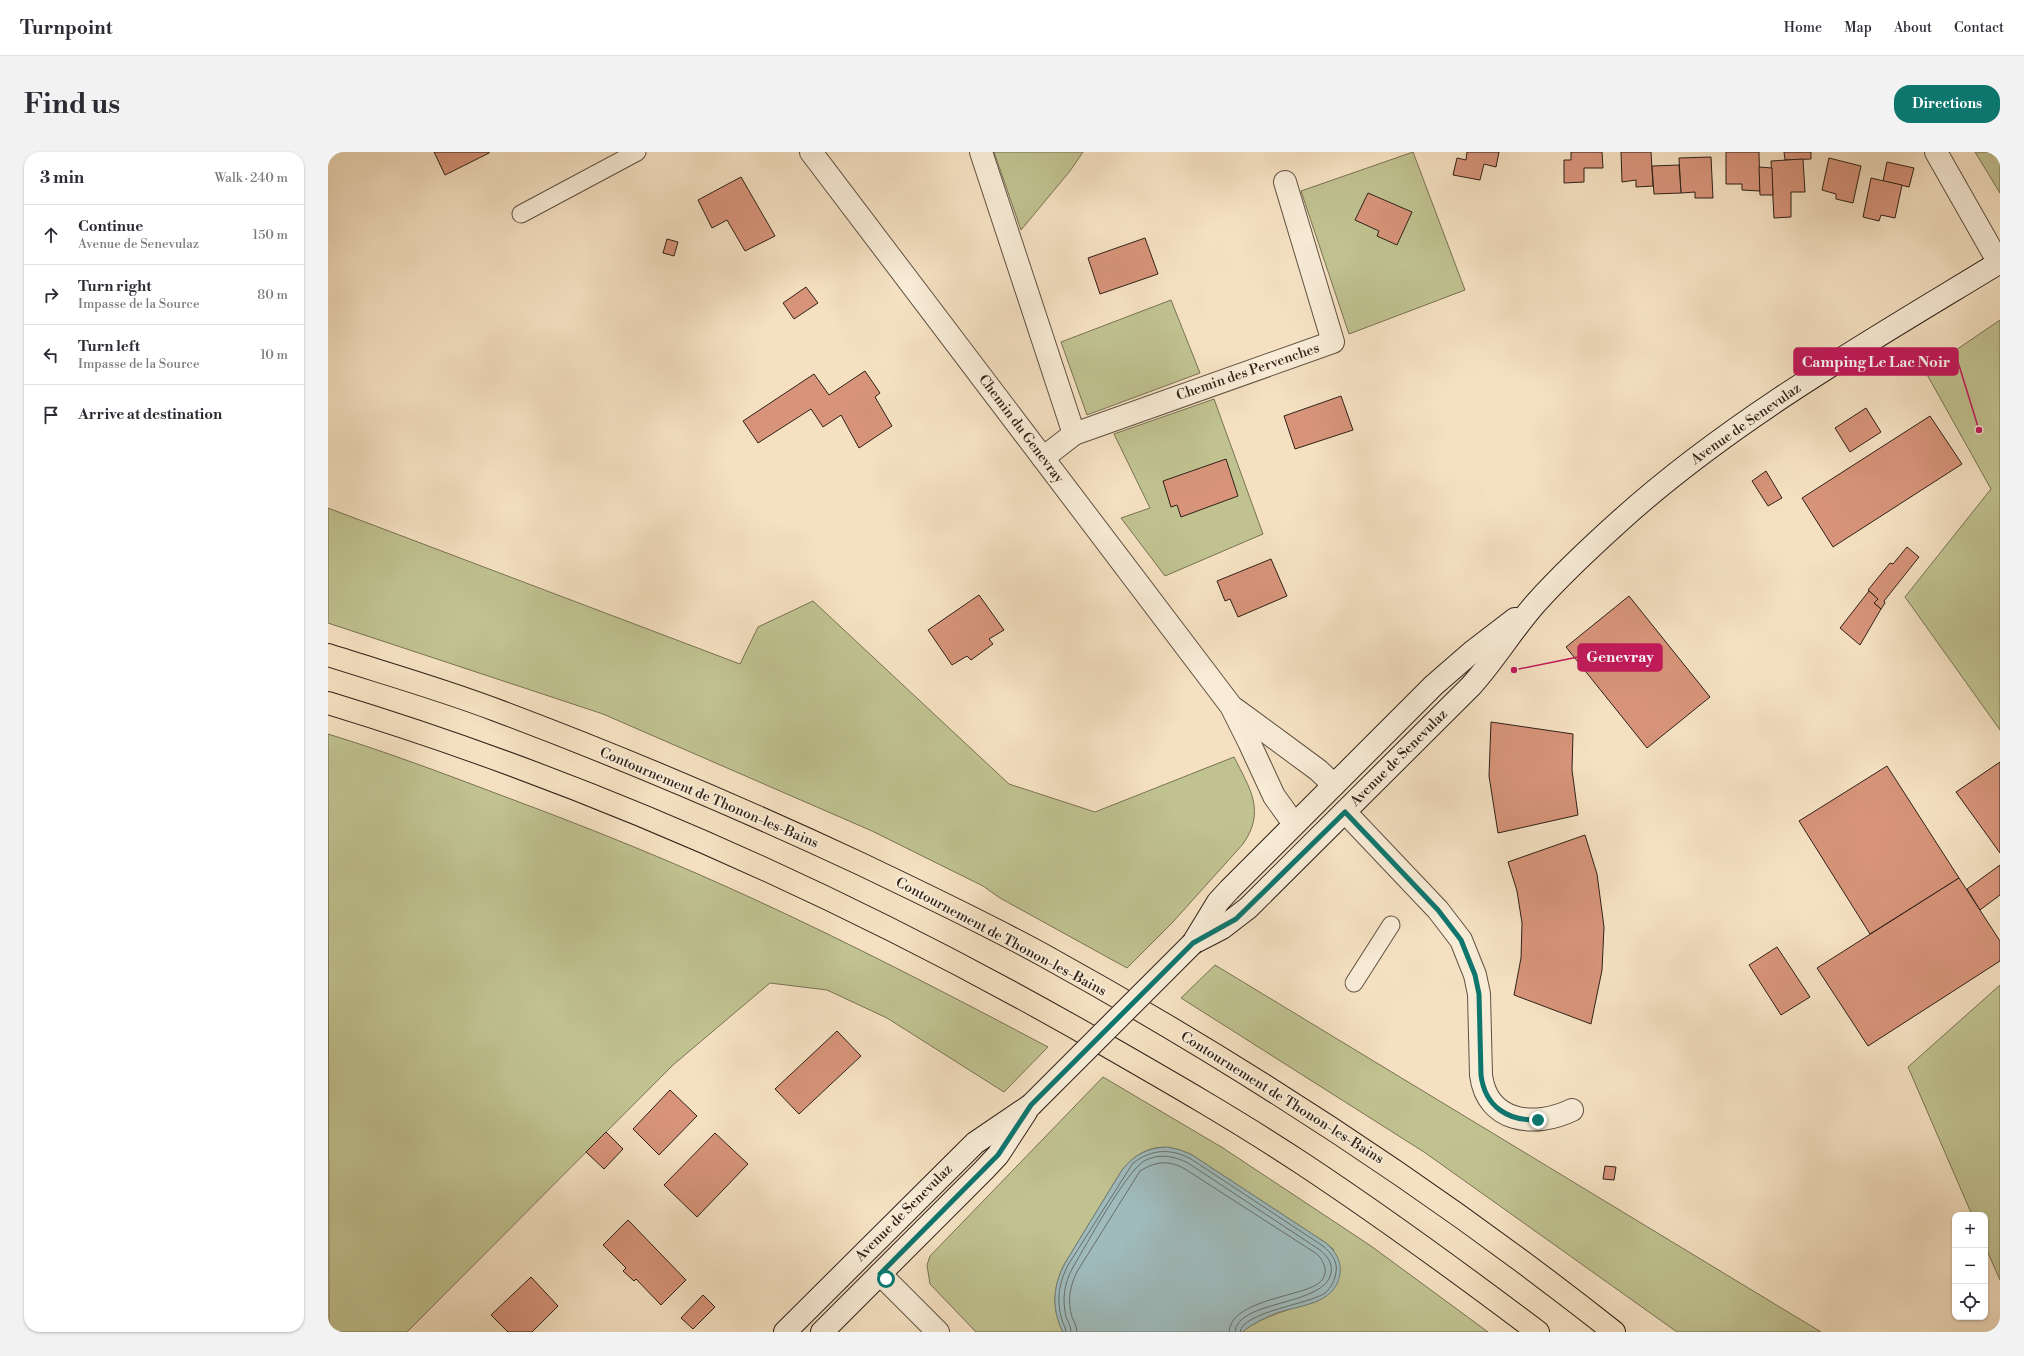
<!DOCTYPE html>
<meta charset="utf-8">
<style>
body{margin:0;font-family:"Libre Bodoni",serif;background:#f2f2f3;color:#2b2b33}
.controls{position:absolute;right:12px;bottom:12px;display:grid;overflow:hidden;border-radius:8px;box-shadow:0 1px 3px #0004}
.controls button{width:36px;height:36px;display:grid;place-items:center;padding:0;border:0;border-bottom:1px solid #e1e1e2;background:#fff;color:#2b2b33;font:20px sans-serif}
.stop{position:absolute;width:12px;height:12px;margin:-9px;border:3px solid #0f766e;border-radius:50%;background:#fff}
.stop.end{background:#0f766e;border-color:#fff;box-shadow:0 1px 4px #0008}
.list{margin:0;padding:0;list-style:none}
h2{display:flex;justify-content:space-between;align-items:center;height:52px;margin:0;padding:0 16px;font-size:17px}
h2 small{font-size:13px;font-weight:400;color:#7c7c81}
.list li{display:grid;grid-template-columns:26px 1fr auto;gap:12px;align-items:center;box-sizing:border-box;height:60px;padding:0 16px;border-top:1px solid #e1e1e2}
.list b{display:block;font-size:15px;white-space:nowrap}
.list p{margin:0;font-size:13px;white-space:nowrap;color:#7c7c81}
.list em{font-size:13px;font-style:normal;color:#7c7c81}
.icon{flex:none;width:22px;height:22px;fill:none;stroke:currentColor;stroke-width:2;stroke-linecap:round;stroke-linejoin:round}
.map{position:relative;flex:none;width:1672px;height:1180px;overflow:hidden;border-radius:16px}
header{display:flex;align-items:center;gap:24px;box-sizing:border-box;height:56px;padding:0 20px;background:#fff;border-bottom:1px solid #e1e1e2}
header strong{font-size:19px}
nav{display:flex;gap:22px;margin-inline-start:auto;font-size:14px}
.intro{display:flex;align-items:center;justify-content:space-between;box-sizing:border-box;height:96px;padding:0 24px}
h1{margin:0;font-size:28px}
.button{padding:10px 18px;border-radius:16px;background:#0f766e;color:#fff;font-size:14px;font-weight:700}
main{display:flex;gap:24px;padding:0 24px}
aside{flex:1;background:#fff;border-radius:16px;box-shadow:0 1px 3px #0004}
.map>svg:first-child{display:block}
.green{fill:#c0c290;stroke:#787254}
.water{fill:#9fbbbc;stroke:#727d7a}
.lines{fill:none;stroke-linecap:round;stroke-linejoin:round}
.shore{stroke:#676e6a;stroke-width:1}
.building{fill:#d7947a;stroke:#2f2118}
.lane-casing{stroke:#605142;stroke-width:19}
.street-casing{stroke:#605142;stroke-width:24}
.secondary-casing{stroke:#2f2118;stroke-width:24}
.highway-casing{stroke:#2f2118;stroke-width:24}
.lane{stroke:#f8ecd7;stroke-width:17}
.street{stroke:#f8ecd7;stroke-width:22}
.secondary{stroke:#f8ecd7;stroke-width:22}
.highway{stroke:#f5e1c2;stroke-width:22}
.secondary-bridge-casing{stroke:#2f2118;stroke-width:24;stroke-linecap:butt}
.secondary-bridge{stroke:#f8ecd7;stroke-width:22}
.route{stroke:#0f766e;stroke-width:5}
.labels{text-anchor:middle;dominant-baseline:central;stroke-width:4;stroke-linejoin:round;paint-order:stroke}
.street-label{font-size:14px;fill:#2f2118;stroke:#f8ecd7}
.leader{fill:none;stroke:#c2185b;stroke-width:1.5}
.callout-dot{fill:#c2185b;stroke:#f8ecd7;stroke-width:1.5}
.callout{fill:#c2185b;stroke:#c2185b;stroke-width:1.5}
.callout-label{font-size:15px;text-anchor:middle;font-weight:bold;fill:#fff}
</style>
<header>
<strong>Turnpoint</strong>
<nav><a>Home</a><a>Map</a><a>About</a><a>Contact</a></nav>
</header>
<div class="intro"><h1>Find us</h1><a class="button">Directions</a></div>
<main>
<aside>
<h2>3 min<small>Walk · 240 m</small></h2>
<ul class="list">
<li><svg class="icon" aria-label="ahead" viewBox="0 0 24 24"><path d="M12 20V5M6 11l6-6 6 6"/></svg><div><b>Continue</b><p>Avenue de Senevulaz</p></div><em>150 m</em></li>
<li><svg class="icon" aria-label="right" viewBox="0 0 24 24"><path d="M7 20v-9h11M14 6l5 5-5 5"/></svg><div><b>Turn right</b><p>Impasse de la Source</p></div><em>80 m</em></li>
<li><svg class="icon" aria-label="left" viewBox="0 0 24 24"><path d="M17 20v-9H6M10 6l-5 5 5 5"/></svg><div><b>Turn left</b><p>Impasse de la Source</p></div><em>10 m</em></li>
<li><svg class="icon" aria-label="arrive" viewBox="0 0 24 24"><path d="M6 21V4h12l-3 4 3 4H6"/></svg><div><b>Arrive at destination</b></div></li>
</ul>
</aside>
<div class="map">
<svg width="1672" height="1180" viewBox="0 0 1672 1180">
<rect width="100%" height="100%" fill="#f5e1c2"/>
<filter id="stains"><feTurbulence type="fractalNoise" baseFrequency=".005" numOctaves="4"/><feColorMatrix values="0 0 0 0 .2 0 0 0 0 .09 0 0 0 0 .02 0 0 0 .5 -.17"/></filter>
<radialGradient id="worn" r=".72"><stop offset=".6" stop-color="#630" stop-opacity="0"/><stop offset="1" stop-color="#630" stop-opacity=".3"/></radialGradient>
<!-- green -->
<g class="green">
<polygon points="666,0 755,0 742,19 693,78"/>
<polygon points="1085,0 1137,138 1021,182 973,39"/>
<polygon points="1647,0 1672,0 1672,41"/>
<polygon points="843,148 872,221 759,263 733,190"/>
<polygon points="1672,168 1672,578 1577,445 1663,337 1597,219"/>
<polygon points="886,247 935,382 837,424 793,366 822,356 786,282"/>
<path d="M0 356 412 512 430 475 485 449 681 632 767 660 906 605C922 637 938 659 915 692L844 771 799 816 672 746 655 734 544 679 275 562 0 471Z"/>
<path d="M0 582C62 601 122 624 183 647 245 670 308 695 370 722 489 774 605 834 720 895L676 940 559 866 499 838 442 831 345 913 79 1180H1Z"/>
<polygon points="887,813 1493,1180 1349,1180 1096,1000 853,846"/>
<polygon points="1672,833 1672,1128 1657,1094 1657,1063 1644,1063 1580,915"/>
<path d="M775 925 895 996 1043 1094 1160 1180H914C936 1163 963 1157 990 1149L1006 1098 998 1091 864 1003C836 989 814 994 794 1018L737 1111C725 1134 723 1156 735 1180H648L602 1132 599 1113 602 1104Z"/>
</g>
<!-- water -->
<path class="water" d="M839 995 852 998 864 1003 998 1091C1007 1099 1014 1109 1012 1122 1007 1153 971 1153 948 1161 936 1166 924 1172 914 1180H735C723 1156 725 1134 737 1111L794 1018C806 1003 819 996 839 995Z"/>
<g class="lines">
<!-- shore -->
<g class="shore">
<path d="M738 1180C738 1176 735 1172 734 1168 728 1148 731 1131 740 1113L805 1011C824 997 842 996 863 1007L995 1094C1003 1101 1010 1109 1008 1120 1007 1128 1003 1136 997 1141 982 1152 914 1160 912 1180"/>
<path d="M743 1180C743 1174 740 1170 738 1165 734 1146 736 1132 745 1115 759 1092 797 1021 816 1009 831 1001 846 1004 860 1011L992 1098C999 1104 1005 1111 1003 1121 998 1154 908 1148 907 1180"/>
<path d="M749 1180C749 1174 746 1170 744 1165 739 1148 742 1133 750 1118L812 1019C828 1009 841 1008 857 1017L989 1102C998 1111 1002 1125 988 1133 968 1145 902 1149 901 1180"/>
</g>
</g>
<!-- building -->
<g class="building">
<polygon points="106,0 161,0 161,1 117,23"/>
<polygon points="1139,0 1171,0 1168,15 1156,12 1152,28 1125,23 1129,6 1138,8"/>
<polygon points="1243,0 1274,0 1275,16 1256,16 1256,30 1236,31 1236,8 1243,8"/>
<polygon points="1293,0 1323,0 1325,34 1308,35 1308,28 1294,30"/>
<polygon points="1398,0 1431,0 1432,39 1414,38 1414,32 1398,32"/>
<polygon points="1456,0 1483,0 1483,7 1457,8"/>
<polygon points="1383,5 1385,46 1367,46 1367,40 1353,41 1351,6"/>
<polygon points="1501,6 1533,14 1525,51 1508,47 1508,42 1494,38"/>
<polygon points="1475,7 1477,40 1463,40 1463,65 1446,66 1443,9"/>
<polygon points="1559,10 1586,16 1581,35 1555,29"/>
<polygon points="1351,13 1353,41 1326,42 1324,14"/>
<polygon points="1431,15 1444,16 1445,43 1432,43"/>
<polygon points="413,25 447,84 417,99 399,68 384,76 370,48"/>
<polygon points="1543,26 1574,33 1567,66 1553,63 1551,69 1535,65"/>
<polygon points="1040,41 1084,60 1069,93 1049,84 1051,79 1027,68"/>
<polygon points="817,86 830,122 772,142 760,106"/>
<polygon points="339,87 350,90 346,104 335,101"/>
<polygon points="478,135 490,151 466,167 455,151"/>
<polygon points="537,219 552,241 547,245 564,274 531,296 513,263 495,275 483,257 430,291 415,269 486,222 501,243"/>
<polygon points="1013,244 1025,278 967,297 956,264"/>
<polygon points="1538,256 1553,280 1522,300 1507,276"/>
<polygon points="1602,264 1634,312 1505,395 1474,346"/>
<polygon points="898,307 910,344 853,365 849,353 843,355 835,329"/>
<polygon points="1438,319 1454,346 1440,354 1424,329"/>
<polygon points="1579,395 1591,405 1556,449 1557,451 1553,457 1546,451 1550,447 1540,438 1562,411 1565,412"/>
<polygon points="943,407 959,444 910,465 902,447 897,449 889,429"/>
<polygon points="1541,439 1550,447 1546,451 1553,457 1532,493 1512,476"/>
<polygon points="651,443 676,478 661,487 665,492 643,508 639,504 624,513 600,478"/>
<polygon points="1301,444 1382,545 1319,596 1238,495"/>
<polygon points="1163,570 1245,582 1244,618 1250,663 1170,681 1161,624"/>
<polygon points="1672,610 1672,701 1628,640"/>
<polygon points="1559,614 1631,726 1542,782 1471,669"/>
<polygon points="1257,683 1269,722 1276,775 1274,818 1263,872 1186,843 1193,806 1194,771 1189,739 1180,710"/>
<polygon points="1672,713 1672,743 1652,758 1639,737"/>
<polygon points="1631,726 1672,789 1672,809 1540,894 1489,816"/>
<polygon points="1449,795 1482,845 1453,863 1421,813"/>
<polygon points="509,879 533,904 471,962 447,937"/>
<polygon points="342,938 369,964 331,1003 305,977"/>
<polygon points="278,980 295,997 276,1017 258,1000"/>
<polygon points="387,981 420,1012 369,1065 336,1033"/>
<polygon points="1277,1014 1288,1015 1286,1028 1275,1027"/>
<polygon points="300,1068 358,1128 333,1153 308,1127 306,1129 295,1119 298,1116 275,1093"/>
<polygon points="203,1125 230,1154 204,1180 180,1180 163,1163"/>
<polygon points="375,1143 387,1155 365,1177 353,1166"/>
</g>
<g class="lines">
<defs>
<g id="lane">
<polyline points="193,62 309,0"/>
<polyline points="1026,831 1063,773"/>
</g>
<g id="street">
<polyline points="483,0 903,554 921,590 946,644 966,672"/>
<polyline points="653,0 746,282 715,306"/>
<polyline points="1608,0 1671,111"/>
<polyline points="746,282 1005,190 957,30"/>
<polyline points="907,557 990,618 1006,633"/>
<path d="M1017 660 1110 758 1133 788 1147 823 1151 842 1153 923C1159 971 1207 976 1244 958"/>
<polyline points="552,1122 610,1180"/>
</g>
<g id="secondary">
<path d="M865 791 894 776 920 756 1142 535C1166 509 1184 478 1208 451 1234 422 1264 394 1294 367 1405 267 1544 188 1672 110"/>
<polyline points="865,791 890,750 901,738 1106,533 1144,500 1187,467"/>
<polyline points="457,1180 647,991 703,953"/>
<polyline points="494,1180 656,1018 670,1003 698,960"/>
</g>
<g id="highway">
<path d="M0 503C56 521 113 537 168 558 291 604 413 656 533 712 595 742 657 771 717 804 916 914 1108 1039 1286 1180"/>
<path d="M0 551C270 633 530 751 774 891 842 930 910 969 975 1012 1055 1065 1133 1122 1210 1180"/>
</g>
</defs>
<!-- lane casing -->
<use href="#lane" class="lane-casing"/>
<!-- street casing -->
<use href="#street" class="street-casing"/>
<!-- secondary casing -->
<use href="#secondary" class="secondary-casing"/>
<!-- highway casing -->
<use href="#highway" class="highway-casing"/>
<!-- lane -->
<use href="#lane" class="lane"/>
<!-- street -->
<use href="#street" class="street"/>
<!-- secondary -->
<use href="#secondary" class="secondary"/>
<!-- highway -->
<use href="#highway" class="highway"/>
<defs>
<polyline id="secondary-bridge" points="703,953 865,791"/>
</defs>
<!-- secondary-bridge casing -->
<use href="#secondary-bridge" class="secondary-bridge-casing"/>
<!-- secondary-bridge -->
<use href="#secondary-bridge" class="secondary-bridge"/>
</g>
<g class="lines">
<!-- route -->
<path class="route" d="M558 1127 552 1122 670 1003 703 953 865 791 908 767 1017 660 1110 758 1133 788 1147 823 1151 842 1153 923C1157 955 1180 969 1210 968"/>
</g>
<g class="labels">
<!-- street labels -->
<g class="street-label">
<text transform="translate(920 220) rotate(-19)">Chemin des Pervenches</text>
<text transform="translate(1418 272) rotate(-35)">Avenue de Senevulaz</text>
<text transform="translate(693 277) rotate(53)">Chemin du Genevray</text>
<text transform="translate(1071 606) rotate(-45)">Avenue de Senevulaz</text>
<text transform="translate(381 646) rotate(23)">Contournement de Thonon-les-Bains</text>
<text transform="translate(673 785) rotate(28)">Contournement de Thonon-les-Bains</text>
<text transform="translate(954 946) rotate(32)">Contournement de Thonon-les-Bains</text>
<text transform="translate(576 1061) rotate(-45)">Avenue de Senevulaz</text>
</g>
</g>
<!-- callouts -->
<path class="leader" d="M1651 278L1630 210M1186 518L1250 505"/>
<g class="callout-dot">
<circle cx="1651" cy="278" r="4"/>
<circle cx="1186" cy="518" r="4"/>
</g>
<g class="callout">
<rect x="1466" y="196" width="164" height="27" rx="4"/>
<rect x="1250" y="492" width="84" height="27" rx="4"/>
</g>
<g class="callout-label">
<text x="1548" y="215">Camping Le Lac Noir</text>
<text x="1292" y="510">Genevray</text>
</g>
<rect width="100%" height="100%" filter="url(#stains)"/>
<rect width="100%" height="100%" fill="url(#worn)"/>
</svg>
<div class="controls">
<button>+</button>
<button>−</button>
<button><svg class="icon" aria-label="locate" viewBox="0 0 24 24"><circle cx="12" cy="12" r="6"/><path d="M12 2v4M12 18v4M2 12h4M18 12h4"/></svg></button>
</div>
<div class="stop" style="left:558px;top:1127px"></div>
<div class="stop end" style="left:1210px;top:968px"></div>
</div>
</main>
